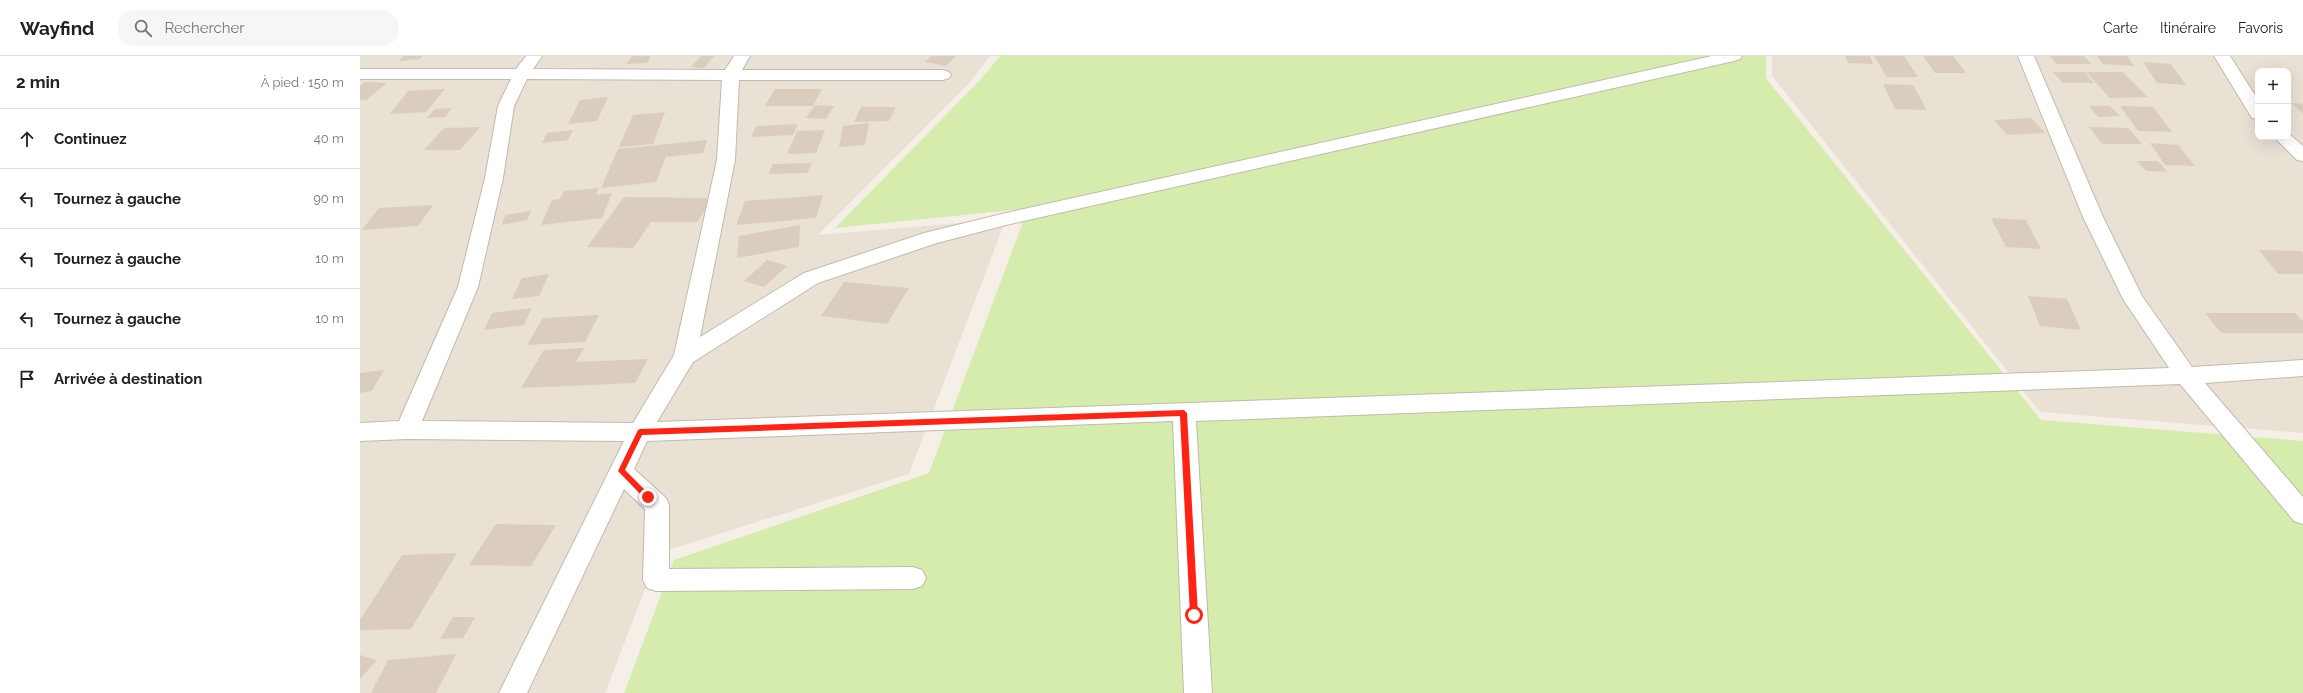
<!DOCTYPE html>
<html lang="fr">
<meta charset="utf-8">
<style>
body{margin:0;font-family:Raleway,sans-serif;background:#f6f6f6;color:#222}
.controls{position:absolute;right:12px;top:12px;display:grid;overflow:hidden;border-radius:8px;box-shadow:0 4px 16px #0002}
.controls button{width:36px;height:36px;display:grid;place-items:center;padding:0;border:0;border-bottom:1px solid #e0e0e0;background:#fff;color:#222;font:20px sans-serif}
.stop{position:absolute;width:12px;height:12px;margin:-9px;border:3px solid #ff2314;border-radius:50%;background:#fff}
.stop.end{background:#ff2314;border-color:#fff;box-shadow:0 1px 4px #0008}
.list{margin:0;padding:0;list-style:none}
h2{display:flex;justify-content:space-between;align-items:center;height:52px;margin:0;padding:0 16px;font-size:17px}
h2 small{font-size:13px;font-weight:400;color:#767676}
.list li{display:grid;grid-template-columns:26px 1fr auto;gap:12px;align-items:center;box-sizing:border-box;height:60px;padding:0 16px;border-top:1px solid #e0e0e0}
.list b{display:block;font-size:15px;white-space:nowrap}
.list em{font-size:13px;font-style:normal;color:#767676}
.icon{flex:none;width:22px;height:22px;fill:none;stroke:currentColor;stroke-width:2;stroke-linecap:round;stroke-linejoin:round}
.map{position:relative;flex:none;width:1943px;height:637px;overflow:hidden}
header{display:flex;align-items:center;gap:24px;box-sizing:border-box;height:56px;padding:0 20px;background:#fff;border-bottom:1px solid #e0e0e0}
header strong{font-size:19px}
nav{display:flex;gap:22px;margin-inline-start:auto;font-size:14px}
.search{width:280px;height:36px;background:#f6f6f6;display:flex;align-items:center;gap:10px;box-sizing:border-box;padding:0 14px;border-radius:16px;color:#767676;font-size:15px}
main{display:flex}
aside{flex:1;background:#fff}
.map>svg:first-child{display:block}
.residential{fill:#e9e1d4;fill-rule:evenodd}
.green{fill:#d5ecac}
.building{fill:#dacdbe}
.lines{fill:none;stroke-linecap:round;stroke-linejoin:round}
.minor-casing{stroke:#c4b9ac;stroke-width:2}
.minor{fill:#fff;fill-rule:evenodd}
.route{fill:#ff2314}
</style>
<header>
<strong>Wayfind</strong>
<div class="search"><svg class="icon" aria-label="search" viewBox="0 0 24 24"><circle cx="10" cy="10" r="6"/><path d="M15 15l6 6"/></svg>Rechercher</div>
<nav><a>Carte</a><a>Itinéraire</a><a>Favoris</a></nav>
</header>
<main>
<aside>
<h2>2 min<small>À pied · 150 m</small></h2>
<ul class="list">
<li><svg class="icon" aria-label="ahead" viewBox="0 0 24 24"><path d="M12 20V5M6 11l6-6 6 6"/></svg><div><b>Continuez</b></div><em>40 m</em></li>
<li><svg class="icon" aria-label="left" viewBox="0 0 24 24"><path d="M17 20v-9H6M10 6l-5 5 5 5"/></svg><div><b>Tournez à gauche</b></div><em>90 m</em></li>
<li><svg class="icon" aria-label="left" viewBox="0 0 24 24"><path d="M17 20v-9H6M10 6l-5 5 5 5"/></svg><div><b>Tournez à gauche</b></div><em>10 m</em></li>
<li><svg class="icon" aria-label="left" viewBox="0 0 24 24"><path d="M17 20v-9H6M10 6l-5 5 5 5"/></svg><div><b>Tournez à gauche</b></div><em>10 m</em></li>
<li><svg class="icon" aria-label="arrive" viewBox="0 0 24 24"><path d="M6 21V4h12l-3 4 3 4H6"/></svg><div><b>Arrivée à destination</b></div></li>
</ul>
</aside>
<div class="map">
<svg width="1943" height="637" viewBox="0 0 1943 637">
<rect width="100%" height="100%" fill="#f5efe7"/>
<!-- residential -->
<g class="residential">
<polygon points="0,0 630,0 610,26 458,179 646,163 549,418 299,497 245,637 0,637"/>
<path d="M1412 0H1943V377L1680 356 1412 20ZM1898 15H1928V81H1898Z"/>
</g>
<!-- green -->
<polygon class="green" points="640,0 1406,0 1406,22 1681,364 1943,385 1943,637 264,637 314,504 569,417 663,166 662,153 475,172 622,22"/>
<!-- building -->
<g class="building">
<polygon points="43,0 62,0 60,3 39,5"/>
<polygon points="272,0 291,0 287,7 266,8"/>
<polygon points="341,0 354,0 344,12 331,11"/>
<polygon points="571,0 596,0 586,10 565,6"/>
<polygon points="1485,0 1510,0 1513,8 1488,7"/>
<polygon points="1514,0 1544,0 1558,21 1527,21"/>
<polygon points="1563,0 1593,0 1606,17 1575,17"/>
<polygon points="1690,0 1724,0 1731,8 1696,8"/>
<polygon points="1737,0 1767,0 1774,10 1743,8"/>
<polygon points="1783,6 1811,8 1826,29 1797,27"/>
<polygon points="1693,16 1724,16 1734,27 1703,27"/>
<polygon points="1726,16 1763,16 1787,41 1750,42"/>
<polygon points="5,26 27,27 6,44 0,44 0,30"/>
<polygon points="1523,28 1553,29 1567,54 1535,53"/>
<polygon points="85,33 66,56 30,58 48,35"/>
<polygon points="415,33 462,33 453,50 405,50"/>
<polygon points="248,41 237,65 208,68 220,44"/>
<polygon points="1932,47 1943,48 1943,58"/>
<polygon points="455,49 474,50 466,63 446,62"/>
<polygon points="1729,50 1750,50 1760,60 1738,61"/>
<polygon points="1760,50 1793,51 1812,76 1778,75"/>
<polygon points="501,51 536,51 529,65 494,66"/>
<polygon points="92,52 85,61 67,62 75,53"/>
<polygon points="305,56 293,88 259,91 273,59"/>
<polygon points="1671,62 1685,77 1647,79 1634,64"/>
<polygon points="509,67 505,89 479,91 483,70"/>
<polygon points="438,68 433,79 391,81 396,70"/>
<polygon points="120,71 100,94 64,94 84,72"/>
<polygon points="1729,71 1768,72 1782,88 1742,88"/>
<polygon points="213,74 208,84 182,87 187,77"/>
<polygon points="465,74 456,97 427,98 437,75"/>
<polygon points="347,84 343,97 306,101 296,126 241,132 258,93"/>
<polygon points="1790,87 1818,89 1835,110 1805,109"/>
<polygon points="1777,105 1798,105 1807,116 1786,115"/>
<polygon points="452,107 447,117 408,118 413,108"/>
<polygon points="239,132 236,139 252,137 242,162 181,169 192,144 200,143 204,135"/>
<polygon points="463,139 456,162 376,169 385,145"/>
<polygon points="264,141 353,142 337,166 291,166 273,192 227,191"/>
<polygon points="73,149 58,170 2,174 19,152"/>
<polygon points="171,155 167,164 142,169 145,159"/>
<polygon points="1631,162 1666,164 1681,193 1646,191"/>
<polygon points="440,169 439,191 377,202 379,180"/>
<polygon points="1899,194 1941,195 1943,198 1943,218 1918,218"/>
<polygon points="407,204 427,210 404,231 384,225"/>
<polygon points="189,218 179,240 152,243 162,222"/>
<polygon points="484,226 549,232 527,268 461,260"/>
<polygon points="1668,240 1707,243 1721,274 1680,270"/>
<polygon points="172,252 164,269 124,274 132,257"/>
<polygon points="1845,257 1935,257 1943,265 1943,277 1861,277"/>
<polygon points="239,259 225,286 167,289 183,262"/>
<polygon points="224,292 216,306 288,303 275,327 161,332 184,294"/>
<polygon points="24,314 12,335 0,337 0,317"/>
<polygon points="136,468 196,469 171,510 109,509"/>
<polygon points="97,497 51,573 0,574 0,564 42,499"/>
<polygon points="93,561 115,561 103,582 80,583"/>
<polygon points="96,598 76,637 11,637 28,604"/>
<polygon points="0,599 17,604 0,623"/>
</g>
<g class="lines">
<defs>
<g id="minor">
<path d="M166 0H182L173 13 365 14 374 0H390L382 14H583L589 16 591 19 589 22 583 24H379L375 104 340 281 444 217 564 177 646 157 1352 0H1382L1380 3 1374 5 646 169 577 187 458 227 333 306 297 366 1809 312 1763 243 1723 161 1658 0H1674L1743 161 1782 240 1832 311 1943 304V320L1845 327 1943 441V468L1934 465 1820 328 836 365 852 637H824L813 365 287 385 274 413 306 442 309 449V513L553 511 562 514 566 522 562 530 553 533 296 535 287 532 283 524 285 453 264 433 167 637H139L264 385 47 383 0 385V367L39 365 98 231 125 122 138 50 151 23H0V13H156ZM167 23 362 24 357 104 314 299 273 367 62 365 118 231 143 122 154 50Z"/>
<polygon points="1854,0 1870,0 1898,44 1898,63 1892,62"/>
<polygon points="1928,77 1943,90 1943,105 1937,104 1914,81 1928,81"/>
</g>
</defs>
<!-- minor casing -->
<use href="#minor" class="minor-casing"/>
<!-- minor -->
<use href="#minor" class="minor"/>
</g>
<!-- route -->
<polygon class="route" points="824,354 827,357 838,559 834,563 830,559 820,360 282,379 265,414 290,439 290,443 285,443 258,415 278,374 280,373"/>
</svg>
<div class="controls">
<button>+</button>
<button>−</button>
</div>
<div class="stop" style="left:834px;top:559px"></div>
<div class="stop end" style="left:288px;top:441px"></div>
</div>
</main>
